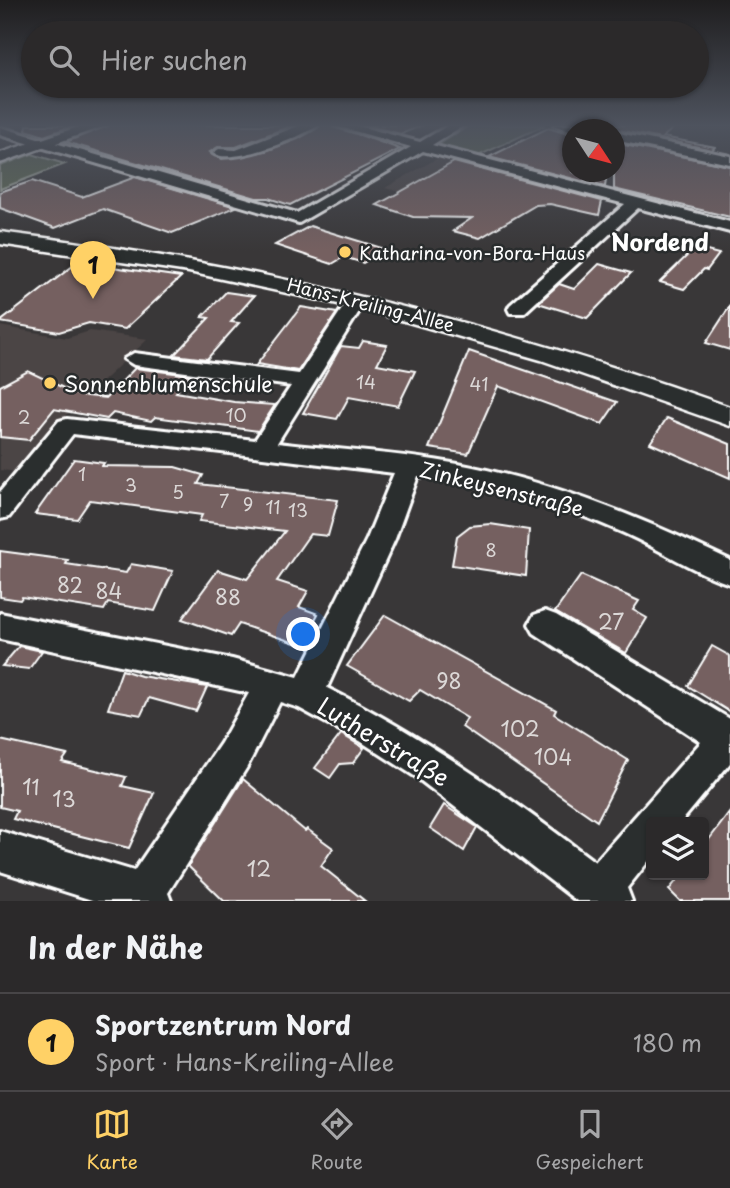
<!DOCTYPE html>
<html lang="de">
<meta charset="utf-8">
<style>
body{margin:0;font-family:"Playpen Sans",sans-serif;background:#333132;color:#f1f3f6}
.controls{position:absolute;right:21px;bottom:21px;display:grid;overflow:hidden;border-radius:7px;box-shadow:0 2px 5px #0004}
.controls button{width:63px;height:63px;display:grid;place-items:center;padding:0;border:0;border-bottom:2px solid #474547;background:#2b292a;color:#f1f3f6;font:35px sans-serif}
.compass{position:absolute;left:562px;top:119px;width:63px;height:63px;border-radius:50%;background:#2b292a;box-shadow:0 2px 5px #0004;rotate:126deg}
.you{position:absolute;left:304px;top:635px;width:24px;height:24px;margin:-18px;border:5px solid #fff;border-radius:50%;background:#1a73e8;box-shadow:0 0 0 10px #1a73e833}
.badge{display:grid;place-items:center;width:46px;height:46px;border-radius:50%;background:#ffd166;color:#111;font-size:23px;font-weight:700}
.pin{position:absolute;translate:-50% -58px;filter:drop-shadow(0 2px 4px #0008)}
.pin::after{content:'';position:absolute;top:37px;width:24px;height:21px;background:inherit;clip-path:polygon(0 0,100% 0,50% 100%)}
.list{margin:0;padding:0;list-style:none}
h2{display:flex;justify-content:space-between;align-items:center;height:91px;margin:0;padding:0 28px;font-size:30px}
h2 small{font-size:23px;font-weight:400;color:#a6a6a8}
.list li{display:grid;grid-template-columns:46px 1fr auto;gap:21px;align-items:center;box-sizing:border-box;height:98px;padding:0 28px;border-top:2px solid #474547}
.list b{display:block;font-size:26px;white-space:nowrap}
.list p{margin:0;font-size:23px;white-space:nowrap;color:#a6a6a8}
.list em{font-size:23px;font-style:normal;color:#a6a6a8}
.icon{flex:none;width:38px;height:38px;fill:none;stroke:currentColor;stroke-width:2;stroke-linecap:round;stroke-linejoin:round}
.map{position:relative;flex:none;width:730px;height:901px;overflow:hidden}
.search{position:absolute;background:#2b292a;box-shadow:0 2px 5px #0004;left:21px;right:21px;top:21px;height:77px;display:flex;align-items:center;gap:18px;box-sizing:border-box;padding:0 24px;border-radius:38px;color:#a6a6a8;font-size:26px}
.sheet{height:189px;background:#2b292a}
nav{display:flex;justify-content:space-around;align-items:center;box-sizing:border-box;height:98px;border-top:2px solid #474547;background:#2b292a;font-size:19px;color:#a6a6a8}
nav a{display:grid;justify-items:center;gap:4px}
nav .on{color:#ffd166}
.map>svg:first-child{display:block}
.built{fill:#4b4444}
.green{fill:#606c53;stroke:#b0b6a9;stroke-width:2}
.building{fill:#746160;stroke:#fff;stroke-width:2}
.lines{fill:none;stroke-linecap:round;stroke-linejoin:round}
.minor-casing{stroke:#fff;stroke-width:6}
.tertiary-casing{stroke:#fff;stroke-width:5}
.minor{fill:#2a2d2e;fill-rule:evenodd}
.tertiary{fill:#2a2d2e;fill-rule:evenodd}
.poi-dot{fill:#ffd166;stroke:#2a2d2e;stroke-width:2.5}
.labels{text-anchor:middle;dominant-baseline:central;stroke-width:5;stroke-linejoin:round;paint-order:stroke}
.far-poi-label{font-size:18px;fill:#fff;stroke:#2a2d2e;text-anchor:start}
.far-street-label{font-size:18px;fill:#fff;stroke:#2a2d2e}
.number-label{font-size:18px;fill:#dcd8d7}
.poi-label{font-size:21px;fill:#fff;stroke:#2a2d2e;text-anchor:start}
.street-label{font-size:21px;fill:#fff;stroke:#2a2d2e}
.near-number-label{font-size:21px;fill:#dcd8d7}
.far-district-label{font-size:23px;font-weight:bold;fill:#fff;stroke:#2a2d2e}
.near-street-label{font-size:24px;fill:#fff;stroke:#2a2d2e}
</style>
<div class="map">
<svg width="730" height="901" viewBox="0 0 730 901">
<rect width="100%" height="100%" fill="#393738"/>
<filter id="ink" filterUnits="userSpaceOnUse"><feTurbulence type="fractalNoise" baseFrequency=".0143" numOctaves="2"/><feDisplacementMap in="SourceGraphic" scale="14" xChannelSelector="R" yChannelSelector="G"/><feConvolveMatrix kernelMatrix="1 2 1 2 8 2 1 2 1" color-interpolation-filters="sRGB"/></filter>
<g filter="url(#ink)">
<!-- built -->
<g class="built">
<polygon points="443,155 519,175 463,208 385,188"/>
<polygon points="0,326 67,338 90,331 148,339 53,427 20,472 0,470"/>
</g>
<!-- green -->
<g class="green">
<polygon points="471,125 545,125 478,156 438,145"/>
<polygon points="32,154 65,164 0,189 0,166"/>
</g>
<!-- building -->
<g class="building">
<polygon points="27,125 75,125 44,136 26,130"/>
<polygon points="109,125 293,125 236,147 218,147 210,152 222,159 266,151 298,139 321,125 331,125 400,149 290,205 268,198 256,198 66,142"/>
<polygon points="365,125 423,125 401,134"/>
<polygon points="614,125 677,125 663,137 715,147 712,150 614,129"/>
<polygon points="548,128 572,135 572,172 606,180 605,187 489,157"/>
<polygon points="614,143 730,166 730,217 614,189"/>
<polygon points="454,162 602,201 599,215 550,204 536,205 480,238 453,231 472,218 413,217 377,205"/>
<polygon points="135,177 236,207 172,233 103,209 55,228 0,208 0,192 32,181 82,197"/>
<polygon points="310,226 385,249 363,263 344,257 332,264 275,245"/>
<polygon points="695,248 719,254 707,270 704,269 684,289 660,282"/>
<polygon points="78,262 181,277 125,329 89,323 59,332 0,322"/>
<polygon points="599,264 631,273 587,318 538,303 559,284 574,289"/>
<polygon points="226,292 254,296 231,322 239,323 207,359 174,355 209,318 202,317"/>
<polygon points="730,306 730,350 706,343"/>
<polygon points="301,307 337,313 298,371 257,364"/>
<polygon points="363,341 387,345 377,364 415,371 398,406 349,397 337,419 303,413 341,346 359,348"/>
<polygon points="469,351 617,402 602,424 498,386 468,454 429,448"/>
<polygon points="135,368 190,375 176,392 234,402 275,405 258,431 155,417 151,421 113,413 107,419 54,409 29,440 0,437 0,386 28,371 78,395 106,398"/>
<polygon points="667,418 730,444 730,478 650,443"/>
<polygon points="74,459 104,463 102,466 175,467 203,475 198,484 338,500 328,536 310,534 277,581 308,591 299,607 318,614 301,645 239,624 231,636 182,619 218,570 247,579 285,531 199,521 202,515 90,500 77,519 35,514"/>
<polygon points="490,524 529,530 526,576 452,565 457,536 470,526"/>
<polygon points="0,551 68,560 66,564 126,573 131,564 173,571 155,611 108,603 104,610 22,597 20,600 0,597"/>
<polygon points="581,575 639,601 633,610 647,618 626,653 555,612"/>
<polygon points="385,615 556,710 554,714 628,760 597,821 462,727 467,718 420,690 409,701 347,666"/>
<polygon points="19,646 42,651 29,669 2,666"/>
<polygon points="712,646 730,656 730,712 688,686"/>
<polygon points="122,670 141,676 207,687 196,711 149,698 141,715 108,709"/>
<polygon points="341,734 364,748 353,763 340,764 330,778 315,768"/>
<polygon points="0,740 67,755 62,762 126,777 122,786 154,793 129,848 13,819 17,811 0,807"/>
<polygon points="243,779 305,831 307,829 333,848 321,866 365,901 224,901 188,866"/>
<polygon points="444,805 477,827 464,851 430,828"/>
<polygon points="730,812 730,901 680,901 669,890 681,875 704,875 704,846"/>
</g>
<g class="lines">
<defs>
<g id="minor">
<path d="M301 125H318C301 138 230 166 213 153L219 149 236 150Z"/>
<polygon points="333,125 354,125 420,142 449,125 464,125 432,145 730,222 730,232 638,208 524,313 510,313 508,309 510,305 625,204 423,151 299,223 0,135 0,127 297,213 411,147"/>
<polygon points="554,125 576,125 587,130 572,132"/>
<polygon points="614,132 730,156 730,164 614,140"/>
<path d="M351 304 360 310 277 443C338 450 399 453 458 464 554 482 642 518 730 560V584C693 572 660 549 624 533 559 504 489 484 418 476L395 539 327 688C424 736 509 797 595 862L701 742 534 633 529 624 534 615 545 611 556 615 730 719V763L681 822H651V858L627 888 632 901H577L416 777 360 741 299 708 280 702 247 767 168 893 171 901H95L0 871V831L134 871 221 743 249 693 0 639V613L232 659 298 677 367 539 394 473 73 434 9 517 0 519V492L59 421 67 419 255 440 291 386 134 365 124 359 134 353 299 374 344 306Z"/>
</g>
<g id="tertiary">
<polygon points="84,125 107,125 0,163 0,153"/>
<path d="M0 232C257 264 486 320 730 407V426L541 360 366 310 189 272 0 244Z"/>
</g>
</defs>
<!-- minor casing -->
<use href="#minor" class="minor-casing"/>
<!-- tertiary casing -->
<use href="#tertiary" class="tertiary-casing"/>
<!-- minor -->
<use href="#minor" class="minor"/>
<!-- tertiary -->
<use href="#tertiary" class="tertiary"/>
</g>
</g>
<!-- sky -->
<linearGradient id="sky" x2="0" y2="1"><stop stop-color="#1f1e1f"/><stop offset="0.5" stop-color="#4e535e"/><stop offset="1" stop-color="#4e535e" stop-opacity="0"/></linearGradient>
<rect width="730" height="251" fill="url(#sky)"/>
<!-- markers -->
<g class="poi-dot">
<circle cx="345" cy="252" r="7"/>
<circle cx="50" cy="383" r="7"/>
</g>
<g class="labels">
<!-- far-poi labels -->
<g class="far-poi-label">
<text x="359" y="252">Katharina-von-Bora-Haus</text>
</g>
<!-- far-street labels -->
<g class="far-street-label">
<text transform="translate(371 304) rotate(14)">Hans-Kreiling-Allee</text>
</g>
<!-- number labels -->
<g class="number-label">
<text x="366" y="381">14</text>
<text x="479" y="383">41</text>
<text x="236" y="414">10</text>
<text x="24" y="416">2</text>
<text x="82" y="473">1</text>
<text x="131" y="484">3</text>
<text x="178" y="491">5</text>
<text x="224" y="500">7</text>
<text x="248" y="503">9</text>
<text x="273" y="506">11</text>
<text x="298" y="509">13</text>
<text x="491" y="549">8</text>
</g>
<!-- poi labels -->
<g class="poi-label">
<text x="64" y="383">Sonnenblumenschule</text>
</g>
<!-- street labels -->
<g class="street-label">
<text transform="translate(502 488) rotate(14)">Zinkeysenstraße</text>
</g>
<!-- near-number labels -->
<g class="near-number-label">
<text x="70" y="584">82</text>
<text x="109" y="590">84</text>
<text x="228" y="596">88</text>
<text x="611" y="621">27</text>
<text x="449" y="680">98</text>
<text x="520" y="728">102</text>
<text x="553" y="756">104</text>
<text x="31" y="786">11</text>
<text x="64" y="798">13</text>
<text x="259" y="868">12</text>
</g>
<!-- far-district labels -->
<g class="far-district-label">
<text x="660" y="241">Nordend</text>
</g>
<!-- near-street labels -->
<g class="near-street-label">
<text transform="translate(384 741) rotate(31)">Lutherstraße</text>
</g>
</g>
</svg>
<div class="controls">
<button><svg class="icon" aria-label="layers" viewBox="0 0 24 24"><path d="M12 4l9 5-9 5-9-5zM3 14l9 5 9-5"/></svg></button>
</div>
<svg class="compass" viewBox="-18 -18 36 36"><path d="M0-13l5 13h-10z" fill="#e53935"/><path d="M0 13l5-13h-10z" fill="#a6a6a8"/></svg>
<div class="you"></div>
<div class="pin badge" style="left:93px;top:299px">1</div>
<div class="search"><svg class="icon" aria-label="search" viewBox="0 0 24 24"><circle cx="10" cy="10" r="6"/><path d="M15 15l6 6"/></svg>Hier suchen</div>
</div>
<section class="sheet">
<h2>In der Nähe<small></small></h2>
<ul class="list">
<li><span class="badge">1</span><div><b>Sportzentrum Nord</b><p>Sport · Hans-Kreiling-Allee</p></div><em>180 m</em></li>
</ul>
</section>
<nav>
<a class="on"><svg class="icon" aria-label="map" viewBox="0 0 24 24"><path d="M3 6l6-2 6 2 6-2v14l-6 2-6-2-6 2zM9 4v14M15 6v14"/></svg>Karte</a>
<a><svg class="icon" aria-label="directions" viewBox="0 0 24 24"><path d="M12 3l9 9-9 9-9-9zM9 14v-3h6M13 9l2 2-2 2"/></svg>Route</a>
<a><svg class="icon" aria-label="saved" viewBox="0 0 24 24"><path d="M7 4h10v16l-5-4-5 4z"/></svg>Gespeichert</a>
</nav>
